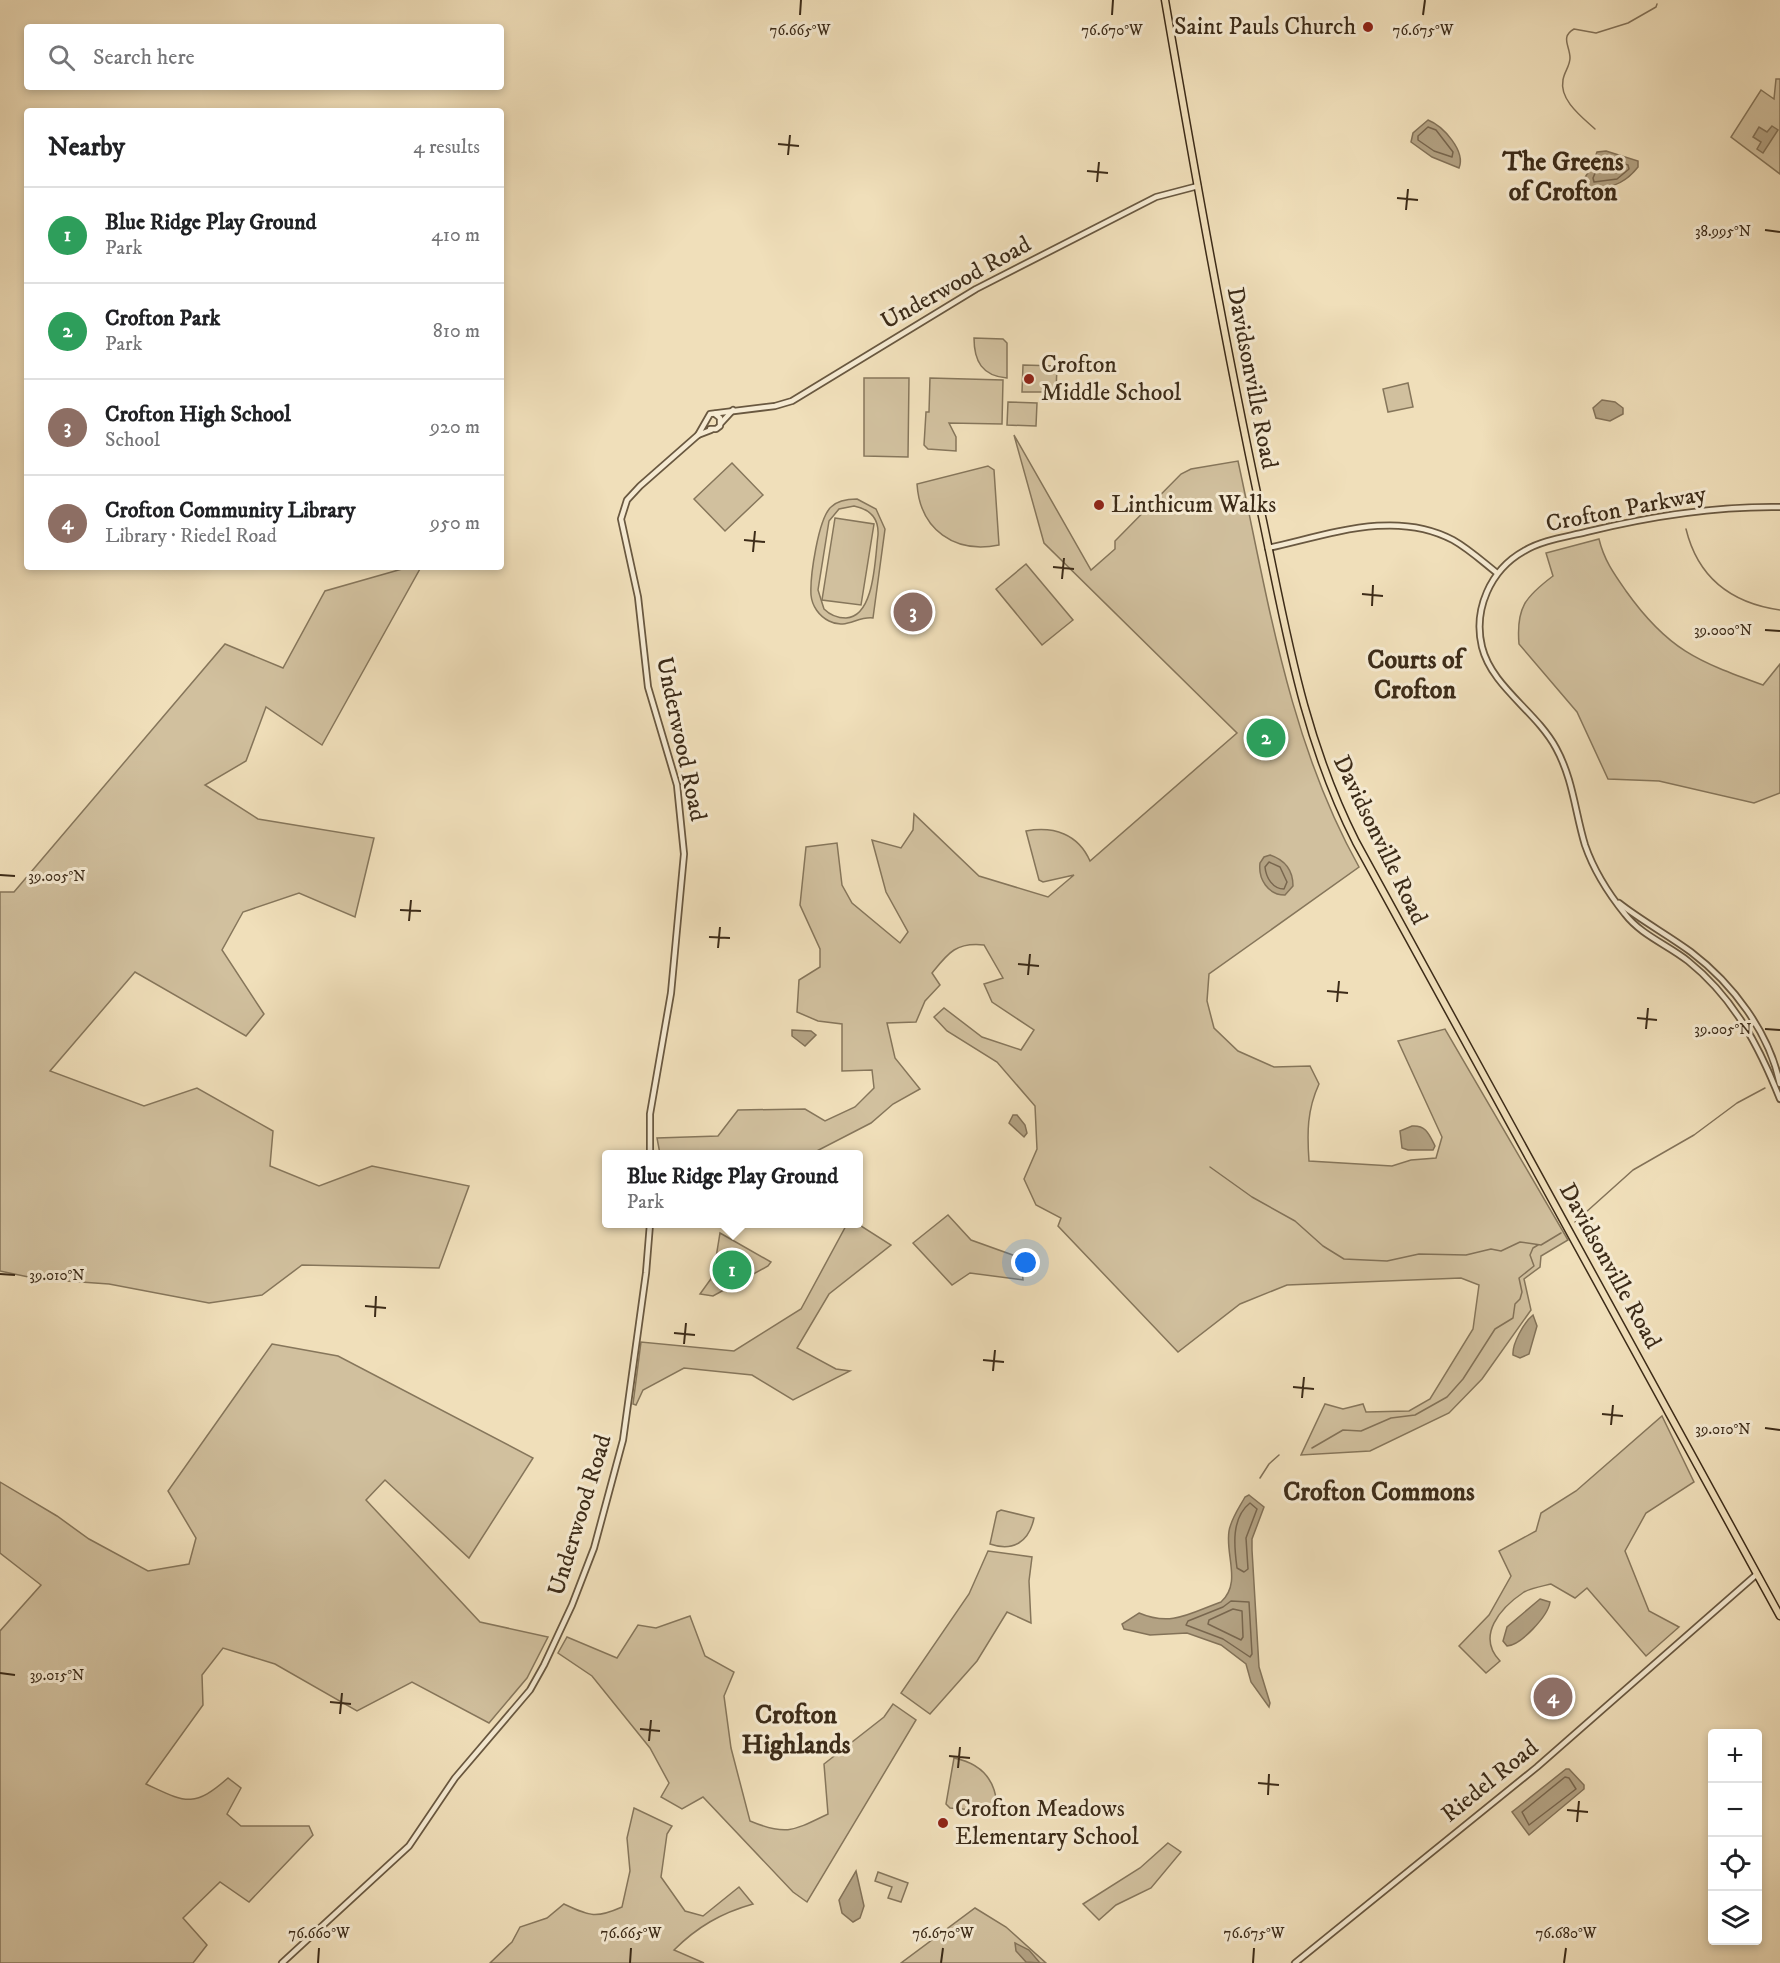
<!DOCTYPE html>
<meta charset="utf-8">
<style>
body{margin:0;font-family:"IM FELL DW Pica",serif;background:#f2f2f2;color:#202124}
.controls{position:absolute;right:18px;bottom:18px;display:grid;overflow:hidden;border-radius:6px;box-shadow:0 3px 9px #0003}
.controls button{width:54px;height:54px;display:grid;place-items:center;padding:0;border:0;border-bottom:2px solid #e0e0e0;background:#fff;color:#202124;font:30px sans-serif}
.you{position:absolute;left:1026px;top:1263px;width:21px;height:21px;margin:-15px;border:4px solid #fff;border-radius:50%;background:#1a73e8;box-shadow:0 0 0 9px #1a73e833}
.badge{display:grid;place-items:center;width:39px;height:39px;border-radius:50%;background:#1a73e8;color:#fff;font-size:20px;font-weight:700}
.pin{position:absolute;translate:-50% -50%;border:3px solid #fff;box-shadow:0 2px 6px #0006}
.popup{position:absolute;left:602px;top:1150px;width:261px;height:78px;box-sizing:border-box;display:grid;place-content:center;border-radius:6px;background:#fff;filter:drop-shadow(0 2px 4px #0005);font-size:20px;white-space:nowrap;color:#757577}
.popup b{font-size:22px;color:#202124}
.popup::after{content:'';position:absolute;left:50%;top:100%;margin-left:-12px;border:12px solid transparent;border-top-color:#fff}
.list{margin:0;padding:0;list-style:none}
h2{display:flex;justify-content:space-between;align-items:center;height:78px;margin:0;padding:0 24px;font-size:26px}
h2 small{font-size:20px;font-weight:400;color:#757577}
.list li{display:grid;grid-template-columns:39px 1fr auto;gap:18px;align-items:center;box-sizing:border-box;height:96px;padding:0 24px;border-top:2px solid #e0e0e0}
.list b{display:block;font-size:22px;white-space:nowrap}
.list p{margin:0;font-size:20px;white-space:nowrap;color:#757577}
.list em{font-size:20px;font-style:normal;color:#757577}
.icon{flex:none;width:33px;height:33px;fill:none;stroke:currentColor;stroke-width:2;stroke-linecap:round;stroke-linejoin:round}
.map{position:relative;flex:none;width:1780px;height:1963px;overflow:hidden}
.search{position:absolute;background:#fff;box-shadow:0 3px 9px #0003;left:24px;top:24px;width:480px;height:66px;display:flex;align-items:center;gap:15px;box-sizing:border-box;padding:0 21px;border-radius:6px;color:#757577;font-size:22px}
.panel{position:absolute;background:#fff;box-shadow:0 3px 9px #0003;left:24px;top:108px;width:480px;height:462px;border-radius:6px}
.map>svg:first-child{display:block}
.green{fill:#d1c09e;stroke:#86765b;stroke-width:1.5;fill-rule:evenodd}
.water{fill:#b3a283;stroke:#837258;stroke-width:1.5}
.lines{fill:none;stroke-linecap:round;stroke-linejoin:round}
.shore{stroke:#78664e;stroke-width:1.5}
.stream{stroke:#837258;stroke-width:1.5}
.minor-casing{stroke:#695840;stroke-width:8}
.major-casing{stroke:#3c2b18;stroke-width:9}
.minor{stroke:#f5ead2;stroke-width:4.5}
.major{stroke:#f0dfba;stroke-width:6}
.ticks{fill:none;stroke:#3c2b18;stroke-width:2}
.poi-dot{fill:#8f2418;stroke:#f5ead2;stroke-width:2}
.labels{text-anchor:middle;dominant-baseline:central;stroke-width:6;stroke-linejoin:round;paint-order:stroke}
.poi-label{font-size:24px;fill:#3c2b18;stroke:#f5ead2;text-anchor:start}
.street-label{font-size:24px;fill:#3c2b18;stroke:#f5ead2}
.neighbourhood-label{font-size:26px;font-weight:bold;fill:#3c2b18;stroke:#f5ead2}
.ticks-label{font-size:15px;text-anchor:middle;fill:#3c2b18;stroke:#f5ead2;stroke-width:6;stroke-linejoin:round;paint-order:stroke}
</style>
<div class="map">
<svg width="1780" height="1963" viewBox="0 0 1780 1963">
<rect width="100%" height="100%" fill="#f0dfba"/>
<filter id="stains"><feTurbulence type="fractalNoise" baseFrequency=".00333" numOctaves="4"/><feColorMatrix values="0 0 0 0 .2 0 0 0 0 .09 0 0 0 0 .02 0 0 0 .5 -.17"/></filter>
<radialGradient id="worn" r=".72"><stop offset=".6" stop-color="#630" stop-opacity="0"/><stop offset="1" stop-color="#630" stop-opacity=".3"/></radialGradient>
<!-- green -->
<g class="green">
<polygon points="1776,79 1780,79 1780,174 1731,137 1761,90 1774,99"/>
<path d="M974 338 1003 339 1007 343V378C982 376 974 361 974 338Z"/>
<polygon points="1023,365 1057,366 1056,392 1022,392"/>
<polygon points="864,378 909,378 908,457 864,456"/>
<polygon points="930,378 1003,380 1002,424 949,423 956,437 956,451 928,449 924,445 926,412 929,412"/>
<polygon points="1408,383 1413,407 1388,412 1383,389"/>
<polygon points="1008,402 1037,403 1036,426 1007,425"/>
<path d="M1014 435 1091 570 1115 549V541L1181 474 1191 469 1238 461C1268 599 1289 742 1359 867L1209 974 1207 1001 1214 1028 1238 1051 1274 1067 1310 1066 1319 1084C1307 1110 1307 1133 1309 1161L1392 1166 1411 1160 1436 1158 1442 1137 1398 1041 1445 1029 1568 1240 1541 1256 1540 1267 1524 1279 1531 1310 1482 1379 1449 1413 1370 1451 1301 1455 1325 1404 1343 1409 1363 1404 1366 1412 1409 1411 1430 1399 1473 1329 1479 1285 1461 1278 1287 1285 1240 1304 1178 1352 1058 1226 1061 1218 1036 1205 1024 1179 1037 1149 1035 1106 997 1062 947 1031 934 1017 944 1008 982 1037 1021 1050 1034 1030 992 1002 984 984 1003 978 984 945C956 942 948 953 932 973L940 985 925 1001 916 1022 887 1023 895 1058 920 1089 893 1104 871 1123 811 1154H660L657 1138 718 1136 738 1110 805 1109 825 1121 855 1107 874 1088 872 1070 842 1071V1024L818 1021 797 1012 799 980 820 967V949L800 905 806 847 837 843 842 885 852 903 900 943 908 932 886 892 872 840 901 848 913 830 914 814 979 876 1048 897 1074 875 1043 882 1039 880 1026 831C1054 826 1078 834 1090 861L1237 733 1044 543Z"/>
<polygon points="732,463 763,495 725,531 694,499"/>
<path d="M988 466 994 470 999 545C955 554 920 530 917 484Z"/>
<path d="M857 499 876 509 885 529 873 618C857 616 846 630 829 621 819 616 812 606 811 595 810 577 818 519 831 507 838 500 848 499 857 499ZM854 506C869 509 879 518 878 535 875 557 875 617 846 618 837 618 830 615 824 609L818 590 829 521 839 509Z"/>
<polygon points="835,518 874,524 861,605 822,600"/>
<path d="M1599 539C1604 560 1614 574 1626 591 1668 650 1697 661 1763 685L1780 664V793L1754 803 1659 781 1608 779 1577 712 1519 644C1516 608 1525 597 1553 576L1546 553Z"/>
<polygon points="1026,564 1073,620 1042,645 996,589"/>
<polygon points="409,567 421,567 322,745 266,707 246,761 205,785 258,819 374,838 355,917 299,893 243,912 222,950 264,1014 246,1036 135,972 50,1071 144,1106 197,1088 273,1131 270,1166 319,1186 372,1166 469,1186 439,1268 302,1265 262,1295 209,1303 109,1284 38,1279 0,1271 0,892 14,892 225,644 283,668 325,591"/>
<polygon points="948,1215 971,1240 1021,1258 1023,1280 970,1273 952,1285 913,1243"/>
<polygon points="847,1224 858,1224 891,1245 829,1294 797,1348 836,1369 850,1371 793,1400 752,1375 684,1368 643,1390 636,1405 633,1404 641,1342 734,1351 801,1309"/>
<polygon points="720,1233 771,1262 768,1266 713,1296 700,1294 713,1276"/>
<path d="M272 1344 338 1356 533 1458 469 1558 385 1480 366 1500 480 1622 548 1637 527 1678 489 1723 412 1682 357 1711 275 1664 223 1648 202 1675 203 1705 146 1784C185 1802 193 1809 228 1778L241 1788 227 1814 241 1826H309L313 1835 249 1902 220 1882 183 1918 207 1945 193 1963H0V1631L41 1585 0 1553V1482L57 1516 89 1539 148 1571 189 1564 196 1538 168 1491Z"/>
<path d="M1662 1416 1694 1482 1646 1513 1625 1551 1649 1611 1679 1627 1646 1656 1587 1588 1575 1598 1551 1584C1543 1586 1531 1588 1524 1592 1500 1608 1476 1636 1500 1661L1486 1673 1459 1646 1489 1615 1511 1576 1499 1551 1536 1531 1541 1513 1576 1491Z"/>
<path d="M1001 1510 1034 1518C1029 1542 1013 1552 990 1544L997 1512Z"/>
<polygon points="988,1551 1032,1557 1029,1581 1031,1623 1007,1612 977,1661 930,1714 901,1693 969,1594"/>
<path d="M690 1616 705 1656 734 1672 724 1696 731 1748 750 1821C786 1836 793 1831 828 1814L824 1764 884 1717 893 1704 916 1720 807 1902 793 1892 703 1797 682 1809 661 1797 669 1783 650 1748 592 1676 558 1653 567 1637 617 1658 638 1625 656 1628Z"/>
<path d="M954 1758C979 1763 995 1778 997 1805L986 1811 950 1808 946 1804Z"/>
<path d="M634 1808 672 1826 667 1834 661 1877 685 1911 703 1916 739 1887 753 1904C721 1913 697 1927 674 1950L704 1963H490L512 1942 520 1927 547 1918 564 1904C590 1916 595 1919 622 1907L630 1871 627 1838Z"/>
<polygon points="1168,1843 1181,1852 1151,1888 1116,1905 1099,1920 1083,1904 1140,1868"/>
<polygon points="878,1872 908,1883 901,1902 888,1898 892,1887 875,1881"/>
<polygon points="975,1908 1006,1927 1046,1963 901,1963"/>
</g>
<!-- water -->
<g class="water">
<path d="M1428 120C1443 126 1466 151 1459 168L1432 157 1411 142 1413 133Z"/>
<polygon points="1772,126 1778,130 1763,153 1757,149 1761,142 1753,137 1759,127 1767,132"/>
<path d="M1606 151 1638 161V167C1624 185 1607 191 1584 186L1582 182 1591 168 1597 152Z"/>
<polygon points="1602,400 1615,402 1623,408 1623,414 1610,421 1596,418 1593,408"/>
<path d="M1270 855C1285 860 1293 871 1293 886L1285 895C1268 895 1258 879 1260 863L1264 857Z"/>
<polygon points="792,1030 811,1031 816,1035 805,1046 792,1036"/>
<polygon points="1013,1115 1017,1115 1025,1125 1027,1133 1024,1137 1009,1123"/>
<path d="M1412 1126C1426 1125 1429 1134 1435 1146L1433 1150H1408L1402 1148 1400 1131Z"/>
<path d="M1533 1315 1537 1326 1529 1354 1520 1358 1513 1355C1512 1344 1524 1322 1533 1315Z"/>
<path d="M1249 1495 1264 1507 1252 1539V1550L1259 1667 1270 1703 1269 1707 1251 1682 1246 1664 1221 1645 1187 1633 1150 1635 1124 1629 1122 1624 1139 1613C1172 1627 1190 1613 1221 1602 1242 1583 1225 1555 1229 1531 1231 1519 1239 1508 1245 1497Z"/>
<path d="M1540 1599 1550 1602C1548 1616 1521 1645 1507 1646L1503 1641 1507 1627Z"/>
<polygon points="1566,1769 1569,1769 1584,1785 1584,1789 1529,1835 1512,1812"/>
<polygon points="856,1871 864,1906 860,1918 853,1922 842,1913 839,1900"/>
<polygon points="1015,1943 1029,1950 1040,1963 1026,1962 1016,1951"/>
</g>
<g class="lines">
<!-- shore -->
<g class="shore">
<polygon points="1428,127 1436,130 1453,152 1452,157 1434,151 1418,140 1418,136"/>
<polygon points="1602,157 1628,165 1629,169 1617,179 1594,182 1593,178"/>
<path d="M1269 862 1280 867 1287 882 1284 889C1273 889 1266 878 1265 867Z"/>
<path d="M1250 1503 1257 1509 1246 1538 1248 1569 1244 1572 1237 1568C1234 1546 1231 1518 1250 1503Z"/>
<polygon points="1231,1601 1249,1602 1252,1654 1250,1657 1223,1639 1186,1625 1188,1621 1223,1607"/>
<polygon points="1233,1609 1242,1611 1243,1637 1241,1640 1208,1624 1209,1620"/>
<polygon points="1565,1777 1569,1778 1576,1789 1529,1825 1522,1812"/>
</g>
<!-- stream -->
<g class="stream">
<path d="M1595 129C1582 117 1559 100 1563 80 1564 72 1570 66 1570 58 1570 46 1560 37 1574 29L1596 33 1628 23 1656 7 1657 4"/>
<path d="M1686 529C1698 578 1731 603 1780 610"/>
<polyline points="1210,1167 1252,1197 1295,1221 1323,1246 1344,1259 1387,1261 1419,1254 1466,1255 1491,1249 1501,1251 1520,1242 1541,1245 1561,1233"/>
<polyline points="1575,1222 1633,1170 1694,1135 1737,1103 1765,1088"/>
<polyline points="1312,1448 1343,1430 1361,1431 1391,1418 1415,1415 1447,1397 1463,1379 1495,1329 1513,1318 1515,1304 1520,1299 1522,1292 1519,1278 1534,1266 1530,1255 1533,1248 1538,1245"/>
<polyline points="1260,1478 1269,1464 1279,1455"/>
</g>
<defs>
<g id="minor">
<polyline points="721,423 733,410"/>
<polyline points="710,429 716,429 720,426 720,418 715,414"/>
<polyline points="698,435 710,414 775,406 792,401 976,289 1156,197 1198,186"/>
<path d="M1780 507C1713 506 1651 516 1586 532 1566 537 1542 540 1524 551 1490 570 1473 610 1482 647 1492 687 1536 711 1556 748 1573 779 1575 812 1585 845 1594 871 1608 893 1625 914 1641 935 1668 945 1688 961 1734 998 1759 1046 1780 1099"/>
<path d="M1268 548C1328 535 1395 509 1453 540 1469 549 1483 562 1497 573"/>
<path d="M1619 903C1642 921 1668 935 1691 952 1733 984 1769 1032 1780 1084"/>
<polyline points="650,1154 650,1114 671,993 684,854 677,785 648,687 638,597 621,519 627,500 640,486 698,435 711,430"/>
<polyline points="282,1963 409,1846 455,1778 530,1690 544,1665 572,1605 594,1548 623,1440 646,1273 650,1224"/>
<polyline points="1295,1963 1537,1767 1757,1574"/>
</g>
<path id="major" d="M1165 0C1195 174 1226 349 1263 521 1287 635 1303 737 1356 842L1780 1616"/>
</defs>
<!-- minor casing -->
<use href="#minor" class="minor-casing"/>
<!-- major casing -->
<use href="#major" class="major-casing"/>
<!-- minor -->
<use href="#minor" class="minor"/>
<!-- major -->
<use href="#major" class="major"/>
</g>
<!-- ticks -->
<path class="ticks" d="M800 15 801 0M1112 15 1113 0M1423 15 1425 0M778 144 799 146M788 155 790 135M1087 171 1108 173M1097 182 1099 162M1397 198 1418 200M1406 210 1408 189M1765 230 1780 232M744 540 765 542M753 552 755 531M1053 567 1074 569M1062 579 1064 558M1362 594 1383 596M1372 606 1373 585M1765 630 1780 631M0 875 15 876M400 910 421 911M409 921 411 900M709 937 730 938M718 948 720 927M1018 964 1039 966M1028 975 1030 954M1327 991 1348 993M1337 1002 1339 981M1637 1018 1657 1020M1646 1029 1648 1008M1765 1029 1780 1030M0 1274 15 1275M365 1306 386 1308M375 1317 376 1296M674 1333 695 1335M684 1344 686 1323M983 1360 1004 1362M993 1371 995 1350M1293 1387 1314 1389M1302 1398 1304 1377M1602 1414 1623 1416M1611 1425 1613 1405M1765 1428 1780 1430M0 1673 15 1675M330 1702 351 1704M340 1714 342 1693M640 1729 660 1731M649 1741 651 1720M949 1756 970 1758M958 1768 960 1747M1258 1783 1279 1785M1268 1795 1269 1774M1567 1810 1588 1812M1577 1822 1579 1801M318 1963 319 1948M630 1963 631 1948M941 1963 943 1948M1253 1963 1254 1948M1564 1963 1566 1948"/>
<!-- markers -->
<g class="poi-dot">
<circle cx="1368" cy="27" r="6"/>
<circle cx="1029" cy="379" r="6"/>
<circle cx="1099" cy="505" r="6"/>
<circle cx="943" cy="1823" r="6"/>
</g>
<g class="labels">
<!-- poi labels -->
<g class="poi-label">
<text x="1356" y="27" text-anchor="end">Saint Pauls Church</text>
<text x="1041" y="365">Crofton<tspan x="1041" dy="28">Middle School</tspan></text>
<text x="1111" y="505">Linthicum Walks</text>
<text x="955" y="1809">Crofton Meadows<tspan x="955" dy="28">Elementary School</tspan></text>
</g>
<!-- street labels -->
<g class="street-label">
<text transform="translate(956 283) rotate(-29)">Underwood Road</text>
<text transform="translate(1252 378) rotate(79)">Davidsonville Road</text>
<text transform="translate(1626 509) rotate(-11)">Crofton Parkway</text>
<text transform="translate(681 739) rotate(78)">Underwood Road</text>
<text transform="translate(1380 840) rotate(64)">Davidsonville Road</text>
<text transform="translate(1610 1266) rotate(61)">Davidsonville Road</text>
<text transform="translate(580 1515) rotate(-73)">Underwood Road</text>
<text transform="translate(1490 1781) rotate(-39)">Riedel Road</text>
</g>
<!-- neighbourhood labels -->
<g class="neighbourhood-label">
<text x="1563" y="162">The Greens<tspan x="1563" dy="30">of Crofton</tspan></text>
<text x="1415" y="660">Courts of<tspan x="1415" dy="30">Crofton</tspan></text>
<text x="1379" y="1492">Crofton Commons</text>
<text x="796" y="1715">Crofton<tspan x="796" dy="30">Highlands</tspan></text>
</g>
</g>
<g class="ticks-label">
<text x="800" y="35">76.665°W</text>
<text x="1112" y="35">76.670°W</text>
<text x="1423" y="35">76.675°W</text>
<text x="1723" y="236">38.995°N</text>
<text x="1723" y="635">39.000°N</text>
<text x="57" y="881">39.005°N</text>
<text x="1723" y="1034">39.005°N</text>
<text x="57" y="1280">39.010°N</text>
<text x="1723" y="1434">39.010°N</text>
<text x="57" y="1680">39.015°N</text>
<text x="319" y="1938">76.660°W</text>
<text x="631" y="1938">76.665°W</text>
<text x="943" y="1938">76.670°W</text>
<text x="1254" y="1938">76.675°W</text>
<text x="1566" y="1938">76.680°W</text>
</g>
<rect width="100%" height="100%" filter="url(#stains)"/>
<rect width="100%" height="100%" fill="url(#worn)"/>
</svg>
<div class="controls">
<button>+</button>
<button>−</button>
<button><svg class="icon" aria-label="locate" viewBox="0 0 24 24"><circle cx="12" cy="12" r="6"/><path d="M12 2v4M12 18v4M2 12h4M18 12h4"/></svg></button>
<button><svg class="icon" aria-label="layers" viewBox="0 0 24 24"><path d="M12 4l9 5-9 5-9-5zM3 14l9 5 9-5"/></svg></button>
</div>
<div class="you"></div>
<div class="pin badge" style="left:732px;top:1270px;background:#2e9e5b">1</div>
<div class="popup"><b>Blue Ridge Play Ground</b>Park</div>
<div class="pin badge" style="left:1266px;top:738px;background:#2e9e5b">2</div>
<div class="pin badge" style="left:913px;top:612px;background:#8d6e63">3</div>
<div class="pin badge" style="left:1553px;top:1697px;background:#8d6e63">4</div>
<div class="search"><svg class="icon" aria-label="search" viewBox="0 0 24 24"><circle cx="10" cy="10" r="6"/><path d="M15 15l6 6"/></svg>Search here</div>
<section class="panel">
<h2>Nearby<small>4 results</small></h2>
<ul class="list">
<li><span class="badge" style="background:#2e9e5b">1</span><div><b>Blue Ridge Play Ground</b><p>Park</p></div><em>410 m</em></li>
<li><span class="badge" style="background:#2e9e5b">2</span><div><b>Crofton Park</b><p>Park</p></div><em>810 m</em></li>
<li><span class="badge" style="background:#8d6e63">3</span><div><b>Crofton High School</b><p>School</p></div><em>920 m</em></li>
<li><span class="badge" style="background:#8d6e63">4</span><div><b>Crofton Community Library</b><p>Library · Riedel Road</p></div><em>950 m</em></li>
</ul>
</section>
</div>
